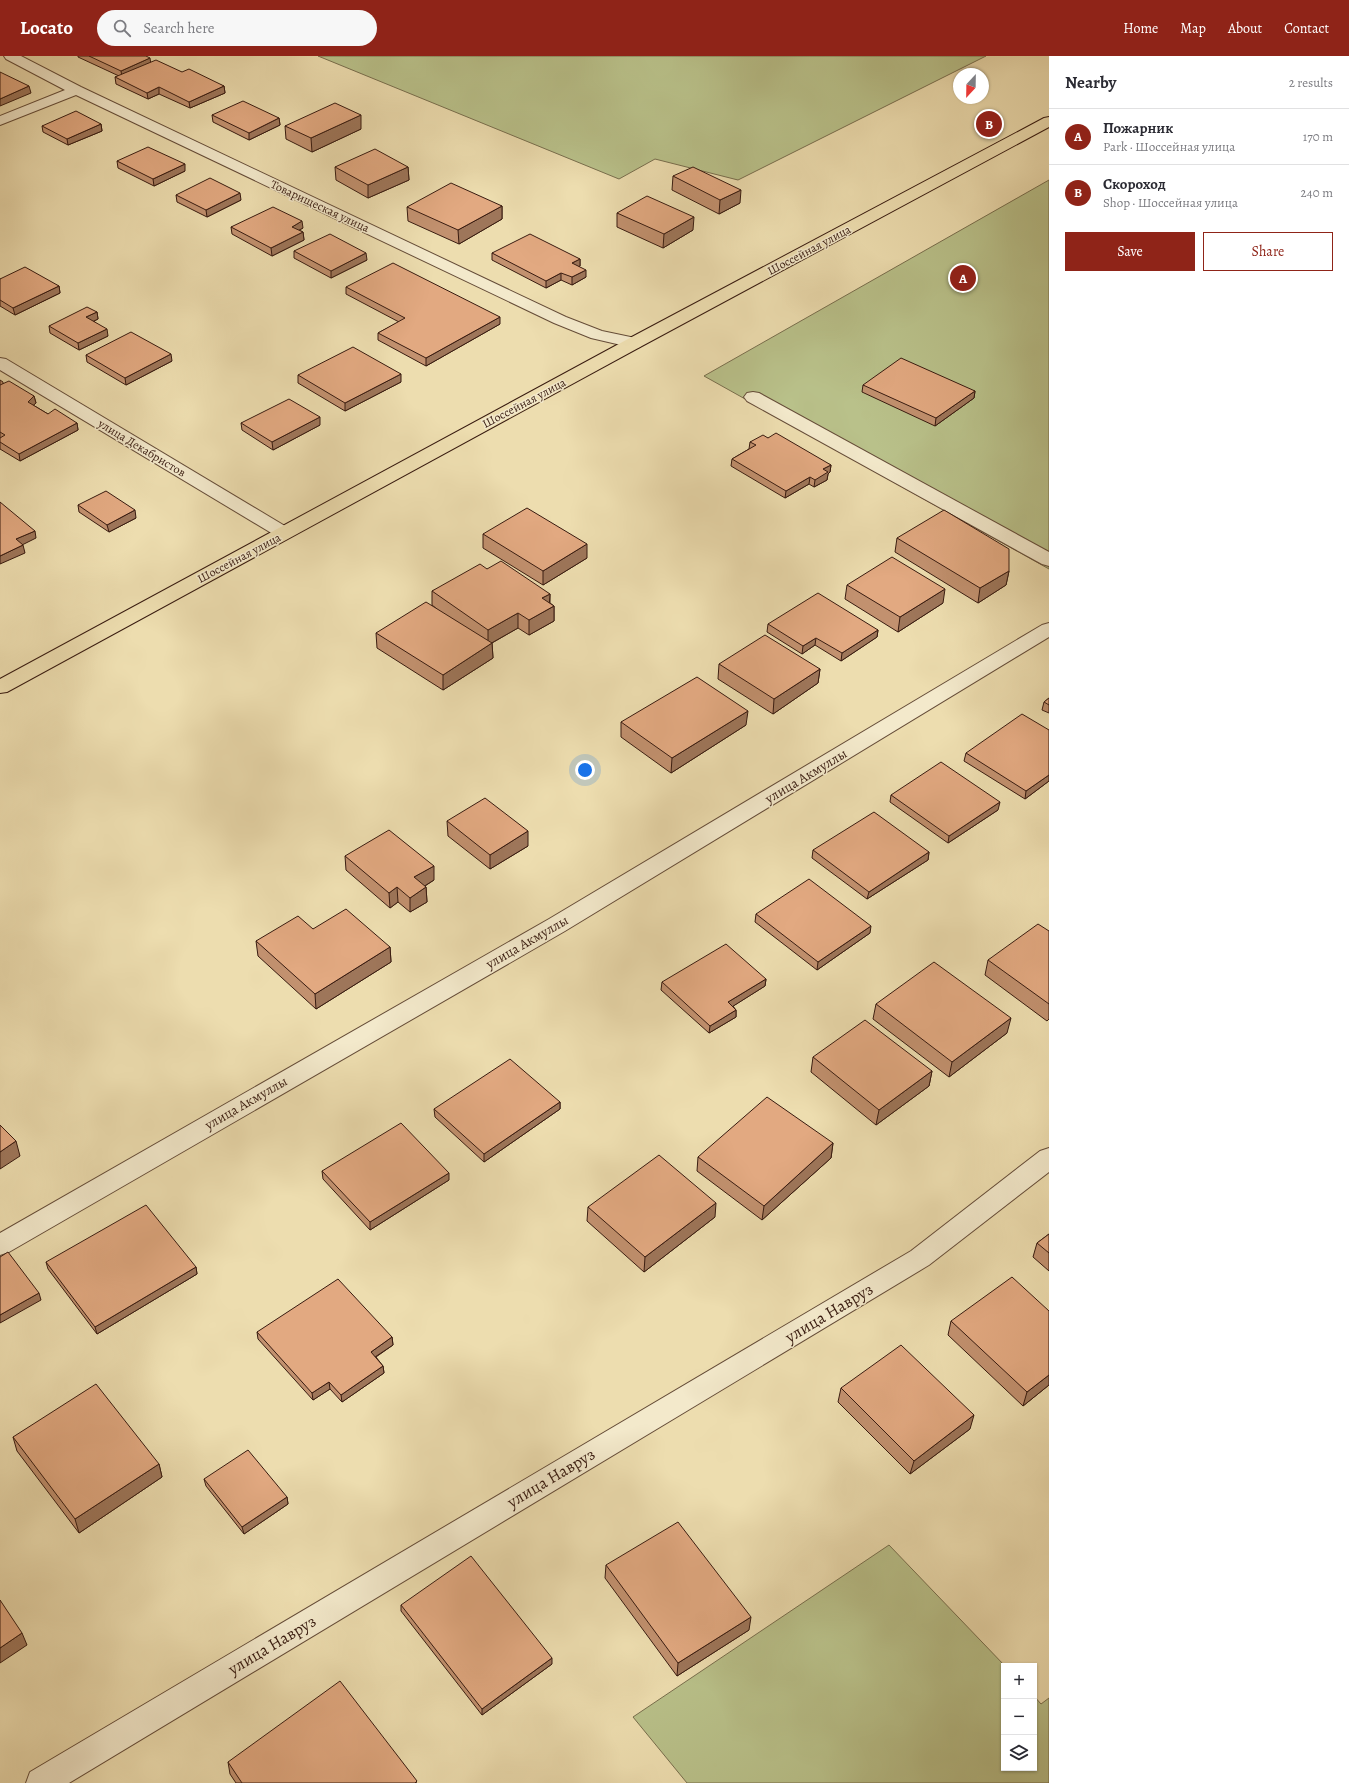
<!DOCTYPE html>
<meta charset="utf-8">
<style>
body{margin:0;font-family:Alegreya,serif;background:#f7f7f7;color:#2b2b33}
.controls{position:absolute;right:12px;bottom:12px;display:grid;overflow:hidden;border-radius:0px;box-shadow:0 1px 3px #0004}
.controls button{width:36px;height:36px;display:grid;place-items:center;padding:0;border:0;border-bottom:1px solid #e1e1e2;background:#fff;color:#2b2b33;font:20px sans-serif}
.compass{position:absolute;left:953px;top:12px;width:36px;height:36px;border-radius:50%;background:#fff;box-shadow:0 1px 3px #0004;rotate:202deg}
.you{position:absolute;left:585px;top:714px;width:14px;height:14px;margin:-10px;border:3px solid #fff;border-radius:50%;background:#1a73e8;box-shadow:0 0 0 6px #1a73e833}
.badge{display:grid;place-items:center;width:26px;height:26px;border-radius:50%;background:#8f2418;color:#fff;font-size:13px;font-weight:700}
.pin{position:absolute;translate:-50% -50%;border:2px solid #fff;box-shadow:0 1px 4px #0006}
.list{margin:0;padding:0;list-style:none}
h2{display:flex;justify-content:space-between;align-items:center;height:52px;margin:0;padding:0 16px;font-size:17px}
h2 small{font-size:13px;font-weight:400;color:#7c7c81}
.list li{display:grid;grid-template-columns:26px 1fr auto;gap:12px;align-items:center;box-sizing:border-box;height:56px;padding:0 16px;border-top:1px solid #e1e1e2}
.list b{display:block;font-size:15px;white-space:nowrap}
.list p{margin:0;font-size:13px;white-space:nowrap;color:#7c7c81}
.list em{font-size:13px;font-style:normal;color:#7c7c81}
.actions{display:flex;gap:8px;padding:12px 16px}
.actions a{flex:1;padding:9px 0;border:1px solid #8f2418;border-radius:0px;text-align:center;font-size:14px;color:#8f2418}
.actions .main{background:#8f2418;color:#fff}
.icon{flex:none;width:22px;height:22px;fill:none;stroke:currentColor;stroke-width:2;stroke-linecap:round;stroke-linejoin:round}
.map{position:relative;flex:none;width:1049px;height:1727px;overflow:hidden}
header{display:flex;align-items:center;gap:24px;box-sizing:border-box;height:56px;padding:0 20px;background:#8f2418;color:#fff}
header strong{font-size:19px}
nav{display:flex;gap:22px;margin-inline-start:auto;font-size:14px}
.search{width:280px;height:36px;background:#f7f7f7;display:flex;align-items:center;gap:10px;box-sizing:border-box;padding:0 14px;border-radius:22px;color:#7c7c81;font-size:15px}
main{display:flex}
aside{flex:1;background:#fff}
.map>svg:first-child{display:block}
.green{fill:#b9c18a;stroke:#786e4d}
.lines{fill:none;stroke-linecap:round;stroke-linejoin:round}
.street-casing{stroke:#654c38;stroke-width:2}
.primary-casing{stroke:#381b10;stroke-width:2}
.street{fill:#f3e9cb;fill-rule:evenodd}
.primary{fill:#edddaf;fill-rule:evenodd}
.wall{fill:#c2916f;stroke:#381b10}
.shaded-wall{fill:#9e765a;stroke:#381b10}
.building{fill:#e2a981;stroke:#381b10}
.labels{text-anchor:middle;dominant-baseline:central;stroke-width:3;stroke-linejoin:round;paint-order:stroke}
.far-street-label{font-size:12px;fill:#381b10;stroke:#f3e9cb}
.street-label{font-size:14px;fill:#381b10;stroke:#f3e9cb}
.near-street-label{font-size:17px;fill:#381b10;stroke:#f3e9cb}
</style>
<header>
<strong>Locato</strong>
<div class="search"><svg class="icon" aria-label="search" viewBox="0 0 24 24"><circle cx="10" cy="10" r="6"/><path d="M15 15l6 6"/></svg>Search here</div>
<nav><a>Home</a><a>Map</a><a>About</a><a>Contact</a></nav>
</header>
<main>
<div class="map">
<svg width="1049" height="1727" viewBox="0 0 1049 1727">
<rect width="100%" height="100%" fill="#edddaf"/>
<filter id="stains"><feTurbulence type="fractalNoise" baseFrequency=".005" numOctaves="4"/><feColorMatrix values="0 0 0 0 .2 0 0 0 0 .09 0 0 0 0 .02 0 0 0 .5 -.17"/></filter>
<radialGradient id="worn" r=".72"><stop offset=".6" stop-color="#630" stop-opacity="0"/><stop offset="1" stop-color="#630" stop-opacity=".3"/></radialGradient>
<!-- green -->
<g class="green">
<polygon points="318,0 986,0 738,124 655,103 619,123"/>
<polygon points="1049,124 1049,513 704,320"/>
<polygon points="889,1489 1005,1610 1004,1712 1034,1712 1034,1640 1041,1648 1049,1642 1049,1727 687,1727 633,1661"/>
</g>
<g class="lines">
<defs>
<g id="street">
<polygon points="4,0 21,0 81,31 566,261 602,275 640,283 642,287 640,291 634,292 591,282 554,267 76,39 0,69 0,60 65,34 6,3"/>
<polygon points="0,302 6,303 290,473 293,477 290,481 284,482 278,481 0,314"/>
<polygon points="753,336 759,337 1049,496 1049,510 1042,508 747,345 744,341 747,337"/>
<polygon points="1049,567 1049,581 565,875 9,1196 0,1199 0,1177 549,863 1042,569"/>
<polygon points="1049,1092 1049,1116 929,1209 69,1727 26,1727 30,1716 911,1195 1040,1095"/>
</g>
<polygon id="primary" points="1049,61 1049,71 640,291 7,636 0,637 0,623 628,283 1044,62"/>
</defs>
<!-- street casing -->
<use href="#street" class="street-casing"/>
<!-- primary casing -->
<use href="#primary" class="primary-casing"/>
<!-- street -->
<use href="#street" class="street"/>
<!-- primary -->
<use href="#primary" class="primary"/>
</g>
<!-- wall -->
<g class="wall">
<polygon points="78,0 146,0 150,6 224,30 225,37 190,52 159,38 148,43 116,28 115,21 119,20 78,1"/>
<polygon points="212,59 279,62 280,69 249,84 213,66"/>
<polygon points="101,68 102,75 68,89 43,76 42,70"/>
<polygon points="285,70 361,73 312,96 286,83"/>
<polygon points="117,105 185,115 154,130 118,112"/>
<polygon points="335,111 408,111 409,124 368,142 336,124"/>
<polygon points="673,120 740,147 719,158 672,134"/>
<polygon points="176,139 241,144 207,161 177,146"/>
<polygon points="502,150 502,163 459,188 408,165 407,151"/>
<polygon points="617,157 693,174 663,192 617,171"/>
<polygon points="231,171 303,172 299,174 303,176 304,184 272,200 232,178"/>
<polygon points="294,195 367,204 331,222 294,202"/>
<polygon points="492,197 580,203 580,210 579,210 586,221 572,229 561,224 546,232 492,204"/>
<polygon points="0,223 59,230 60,237 15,259 0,250"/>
<polygon points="346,231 500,268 426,310 378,284 378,277 399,266 346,238"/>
<polygon points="97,256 98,263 94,265 108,280 79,294 50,277 49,270"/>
<polygon points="86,299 172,305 126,329 87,306"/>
<polygon points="298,319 401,326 345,355 298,327"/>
<polygon points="0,324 3,326 3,328 34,340 36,347 33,349 48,358 77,367 78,374 20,405 0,393"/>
<polygon points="863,329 975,335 974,342 935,370 862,336"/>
<polygon points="241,367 320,369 273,394 242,374"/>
<polygon points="768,382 831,409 830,416 828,418 827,424 814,431 809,428 785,442 731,410 732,403 749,393 750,386"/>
<polygon points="78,449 136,462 109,476 79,456"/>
<polygon points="483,478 587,502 543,529 483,492"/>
<polygon points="897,482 1009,515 1006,529 978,547 895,496"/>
<polygon points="487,513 550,538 550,547 554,550 554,565 529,579 518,572 492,587 493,602 443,634 377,592 376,577 437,553 432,549 432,535"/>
<polygon points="847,529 943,547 898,576 845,543"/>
<polygon points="768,568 878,574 877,581 841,605 815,589 802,598 767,576"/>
<polygon points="719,608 820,613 818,627 773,658 718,623"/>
<polygon points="1049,642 1049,657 1042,654 1044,646"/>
<polygon points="621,666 746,669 671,717 621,681"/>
<polygon points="1049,674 1049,725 1025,743 964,705 966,697"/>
<polygon points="891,739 998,754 948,787 890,746"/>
<polygon points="447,765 528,790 490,813 448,780"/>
<polygon points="813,794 929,796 928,804 867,843 812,802"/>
<polygon points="345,800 434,824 425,830 426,831 427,846 410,856 398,846 390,852 346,814"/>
<polygon points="756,858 870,877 817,914 755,866"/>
<polygon points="313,873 390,891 391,906 316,953 258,900 256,885"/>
<polygon points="1049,875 1049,963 1047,965 985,919 988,904"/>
<polygon points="766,923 765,930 733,950 736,954 736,961 709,977 661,934 662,926"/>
<polygon points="876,948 1007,977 949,1021 873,963"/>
<polygon points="813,1001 932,1015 929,1030 876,1069 811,1016"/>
<polygon points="560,1046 560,1053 484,1106 435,1061 434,1053"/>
<polygon points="833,1087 831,1102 762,1164 697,1115 698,1101"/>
<polygon points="322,1115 449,1124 370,1174 323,1123"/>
<polygon points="588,1151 715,1161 644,1216 587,1165"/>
<polygon points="1049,1178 1049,1215 1033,1201 1037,1187"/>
<polygon points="46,1206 196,1211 197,1218 97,1278 48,1213"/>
<polygon points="951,1265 1049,1329 1023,1350 948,1279"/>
<polygon points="257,1276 392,1281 393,1289 376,1301 383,1310 384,1317 342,1346 330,1333 313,1344 258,1283"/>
<polygon points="841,1332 970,1373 910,1418 838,1346"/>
<polygon points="13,1381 159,1408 162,1421 79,1477 17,1395"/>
<polygon points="204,1423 287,1441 288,1448 244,1478 206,1430"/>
<polygon points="606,1509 749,1574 677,1620 605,1522"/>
<polygon points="401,1549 552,1608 482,1659 401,1555"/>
<polygon points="228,1706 417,1727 236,1727 230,1718"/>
</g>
<!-- shaded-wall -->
<g class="shaded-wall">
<polygon points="150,2 151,9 122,21 121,15"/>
<polygon points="29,30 31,37 0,50 0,43"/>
<polygon points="224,30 225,37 190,52 189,46"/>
<polygon points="159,31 159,38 148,43 147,37"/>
<polygon points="361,59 361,73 312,96 311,82"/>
<polygon points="279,62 280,69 249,84 249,77"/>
<polygon points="101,68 102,75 68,89 67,83"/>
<polygon points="185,108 185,115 154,130 153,123"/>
<polygon points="408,111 409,124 368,142 368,129"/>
<polygon points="741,134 740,147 719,158 720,144"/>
<polygon points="240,137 241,144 207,161 206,154"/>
<polygon points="502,150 502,163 459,188 458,174"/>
<polygon points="694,161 693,174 663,192 664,178"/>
<polygon points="302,165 303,172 292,178 292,171"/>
<polygon points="303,176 304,184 272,200 271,192"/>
<polygon points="366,197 367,204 331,222 331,215"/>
<polygon points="580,203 580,210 572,214 572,207"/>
<polygon points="586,214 586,221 572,229 572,221"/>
<polygon points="561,217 561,224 546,232 546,225"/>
<polygon points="59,230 60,237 15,259 13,252"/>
<polygon points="97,256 98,263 88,268 86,261"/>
<polygon points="500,261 500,268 426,310 426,302"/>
<polygon points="107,273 108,280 79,294 78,287"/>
<polygon points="171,298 172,305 126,329 125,322"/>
<polygon points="401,318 401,326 345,355 345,347"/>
<polygon points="975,335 974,342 935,370 936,362"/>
<polygon points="34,340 36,347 29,353 28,346"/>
<polygon points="320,361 320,369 273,394 272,386"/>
<polygon points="77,367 78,374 20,405 19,398"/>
<polygon points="831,409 830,416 828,418 827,424 814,431 815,424 823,413"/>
<polygon points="810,421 809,428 785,442 786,435"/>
<polygon points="135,454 136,462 109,476 107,469"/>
<polygon points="35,475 36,482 18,491 16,483"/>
<polygon points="587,488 587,502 543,529 543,515"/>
<polygon points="23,489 25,497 0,508 0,500"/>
<polygon points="1009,515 1006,529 978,547 980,532"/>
<polygon points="945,533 943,547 898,576 900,561"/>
<polygon points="550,538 549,553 542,542"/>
<polygon points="554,550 554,565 529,579 529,564"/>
<polygon points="518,557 518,572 488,589 488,574"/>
<polygon points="878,574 877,581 841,605 842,597"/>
<polygon points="816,582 815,589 802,598 803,590"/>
<polygon points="492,587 493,602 443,634 443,619"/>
<polygon points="820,613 818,627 773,658 774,643"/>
<polygon points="748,655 746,669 671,717 672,702"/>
<polygon points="1049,719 1049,725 1025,743 1026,735"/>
<polygon points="1000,746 998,754 948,787 949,780"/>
<polygon points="528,775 528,790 490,813 490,799"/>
<polygon points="929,796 928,804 867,843 869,836"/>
<polygon points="434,810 434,824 415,836 414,821"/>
<polygon points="397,831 398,846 390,852 389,837"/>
<polygon points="426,831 427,846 410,856 410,842"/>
<polygon points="871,870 870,877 817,914 818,906"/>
<polygon points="390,891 391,906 316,953 315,938"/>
<polygon points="766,923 765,930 727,954 728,946"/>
<polygon points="736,954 736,961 709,977 710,970"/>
<polygon points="1011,962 1007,977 949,1021 952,1006"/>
<polygon points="932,1015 929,1030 876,1069 879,1054"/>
<polygon points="560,1046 560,1053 484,1106 484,1098"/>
<polygon points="16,1085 20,1100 0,1113 0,1096"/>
<polygon points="833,1087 831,1102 762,1164 764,1150"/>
<polygon points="449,1117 449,1124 370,1174 370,1166"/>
<polygon points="716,1147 715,1161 644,1216 645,1201"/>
<polygon points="196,1211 197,1218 97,1278 95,1271"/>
<polygon points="39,1237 41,1244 0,1267 0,1259"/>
<polygon points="392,1281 393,1289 372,1303 371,1296"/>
<polygon points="383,1310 384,1317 342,1346 341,1339"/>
<polygon points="1049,1319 1049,1329 1023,1350 1027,1336"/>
<polygon points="329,1326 330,1333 313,1344 312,1337"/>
<polygon points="974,1359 970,1373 910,1418 914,1405"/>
<polygon points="159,1408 162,1421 79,1477 75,1463"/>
<polygon points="287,1441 288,1448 244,1478 242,1471"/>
<polygon points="751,1561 749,1574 677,1620 678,1607"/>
<polygon points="22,1577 27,1589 0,1607 0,1592"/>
<polygon points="552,1602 552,1608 482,1659 482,1653"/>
</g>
<!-- building -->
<g class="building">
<polygon points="89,0 146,0 150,2 121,15"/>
<polygon points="156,4 182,16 189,13 224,30 189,46 159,31 147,37 115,21"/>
<polygon points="0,16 29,30 0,43"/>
<polygon points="243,45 279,62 249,77 212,59"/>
<polygon points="335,47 361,59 311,82 285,70"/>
<polygon points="76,55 101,68 67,83 42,70"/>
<polygon points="148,91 185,108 153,123 117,105"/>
<polygon points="375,93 408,111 368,129 335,111"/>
<polygon points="693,111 741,134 720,144 673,120"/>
<polygon points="210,122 240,137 206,154 176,139"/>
<polygon points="451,127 502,150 458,174 407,151"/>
<polygon points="647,140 694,161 664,178 617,157"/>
<polygon points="273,151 302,165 292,171 303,176 271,192 231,171"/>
<polygon points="330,178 366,197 331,215 294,195"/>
<polygon points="530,178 580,203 572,207 586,214 572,221 561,217 546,225 492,197"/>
<polygon points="393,207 500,261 426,302 378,277 405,262 346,231"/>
<polygon points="25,211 59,230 13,252 0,244 0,223"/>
<polygon points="87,251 97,256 86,261 107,273 78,287 49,270"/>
<polygon points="131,276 171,298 125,322 86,299"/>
<polygon points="353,291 401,318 345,347 298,319"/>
<polygon points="901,302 975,335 936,362 863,329"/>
<polygon points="9,325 34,340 28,346 48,358 55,353 77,367 19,398 0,386 0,382 5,379 0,376 0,329"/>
<polygon points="289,343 320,361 272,386 241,367"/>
<polygon points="776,377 831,409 823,413 828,416 815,424 810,421 786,435 732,403 756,389 750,386 763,379 768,382"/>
<polygon points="106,435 135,454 107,469 78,449"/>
<polygon points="0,446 35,475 16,483 23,489 0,500"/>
<polygon points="527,452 587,488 543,515 483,478"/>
<polygon points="944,454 1009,493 1009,515 980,532 897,482"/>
<polygon points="892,501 945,533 900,561 847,529"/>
<polygon points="501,505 550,538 542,542 554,550 529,564 518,557 488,574 432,535 480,508 487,513"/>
<polygon points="818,537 878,574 842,597 816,582 803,590 768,568"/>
<polygon points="426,546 492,587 443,619 376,577"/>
<polygon points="765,579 820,613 774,643 719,608"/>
<polygon points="697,621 748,655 672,702 621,666"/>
<polygon points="1049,642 1049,649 1044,646"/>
<polygon points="1022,658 1049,674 1049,719 1026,735 966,697"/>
<polygon points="941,706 1000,746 949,780 891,739"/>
<polygon points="485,742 528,775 490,799 447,765"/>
<polygon points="874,756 929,796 869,836 813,794"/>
<polygon points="389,774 434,810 414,821 426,831 410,842 397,831 389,837 345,800"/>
<polygon points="809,823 871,870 818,906 756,858"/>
<polygon points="346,853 390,891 315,938 256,885 298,860 313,873"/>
<polygon points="1038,868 1049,875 1049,948 988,904"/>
<polygon points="726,888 766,923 728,946 736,954 710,970 662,926"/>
<polygon points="934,906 1011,962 952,1006 876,948"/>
<polygon points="865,964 932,1015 879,1054 813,1001"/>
<polygon points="510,1003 560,1046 484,1098 434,1053"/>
<polygon points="767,1041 833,1087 764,1150 698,1101"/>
<polygon points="401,1067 449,1117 370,1166 322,1115"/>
<polygon points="0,1069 16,1085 0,1096"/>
<polygon points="659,1099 716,1147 645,1201 588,1151"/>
<polygon points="146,1149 196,1211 95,1271 46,1206"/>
<polygon points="1049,1178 1049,1197 1037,1187"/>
<polygon points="8,1196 39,1237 0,1259 0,1201"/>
<polygon points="1012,1221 1049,1255 1049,1319 1027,1336 951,1265"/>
<polygon points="338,1223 392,1281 371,1296 383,1310 341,1339 329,1326 312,1337 257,1276"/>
<polygon points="901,1289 974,1359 914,1405 841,1332"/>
<polygon points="96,1328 159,1408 75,1463 13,1381"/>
<polygon points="248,1394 287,1441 242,1471 204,1423"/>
<polygon points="678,1466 751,1561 678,1607 606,1509"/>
<polygon points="471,1500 552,1602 482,1653 401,1549"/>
<polygon points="0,1544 22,1577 0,1592"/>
<polygon points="340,1625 417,1725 415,1727 242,1727 228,1706"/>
</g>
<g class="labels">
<!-- far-street labels -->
<g class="far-street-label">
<text transform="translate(320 150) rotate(25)">Товарищеская улица</text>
<text transform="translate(809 194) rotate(-28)">Шоссейная улица</text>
<text transform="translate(524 347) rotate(-28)">Шоссейная улица</text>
<text transform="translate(142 392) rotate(31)">улица Декабристов</text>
<text transform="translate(239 502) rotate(-28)">Шоссейная улица</text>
</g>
<!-- street labels -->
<g class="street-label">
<text transform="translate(806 720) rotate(-31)">улица Акмуллы</text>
<text transform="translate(527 886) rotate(-30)">улица Акмуллы</text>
<text transform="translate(246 1047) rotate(-30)">улица Акмуллы</text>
</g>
<!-- near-street labels -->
<g class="near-street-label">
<text transform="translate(829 1257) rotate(-31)">улица Навруз</text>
<text transform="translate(551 1422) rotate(-31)">улица Навруз</text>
<text transform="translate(272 1589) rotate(-31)">улица Навруз</text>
</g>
</g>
<rect width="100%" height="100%" filter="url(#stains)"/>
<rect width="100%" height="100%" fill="url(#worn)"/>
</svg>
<div class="controls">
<button>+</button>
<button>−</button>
<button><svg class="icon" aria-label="layers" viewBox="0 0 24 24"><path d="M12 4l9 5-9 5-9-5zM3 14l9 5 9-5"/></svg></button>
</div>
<svg class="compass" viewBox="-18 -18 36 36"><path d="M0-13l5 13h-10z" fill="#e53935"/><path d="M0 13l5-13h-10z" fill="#7c7c81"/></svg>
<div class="you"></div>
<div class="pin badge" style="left:963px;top:222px">A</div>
<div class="pin badge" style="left:989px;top:68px">B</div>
</div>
<aside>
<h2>Nearby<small>2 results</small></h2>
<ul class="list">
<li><span class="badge">A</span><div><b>Пожарник</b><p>Park · Шоссейная улица</p></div><em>170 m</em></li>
<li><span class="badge">B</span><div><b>Скороход</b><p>Shop · Шоссейная улица</p></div><em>240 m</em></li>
</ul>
<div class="actions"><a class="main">Save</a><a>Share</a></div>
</aside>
</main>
